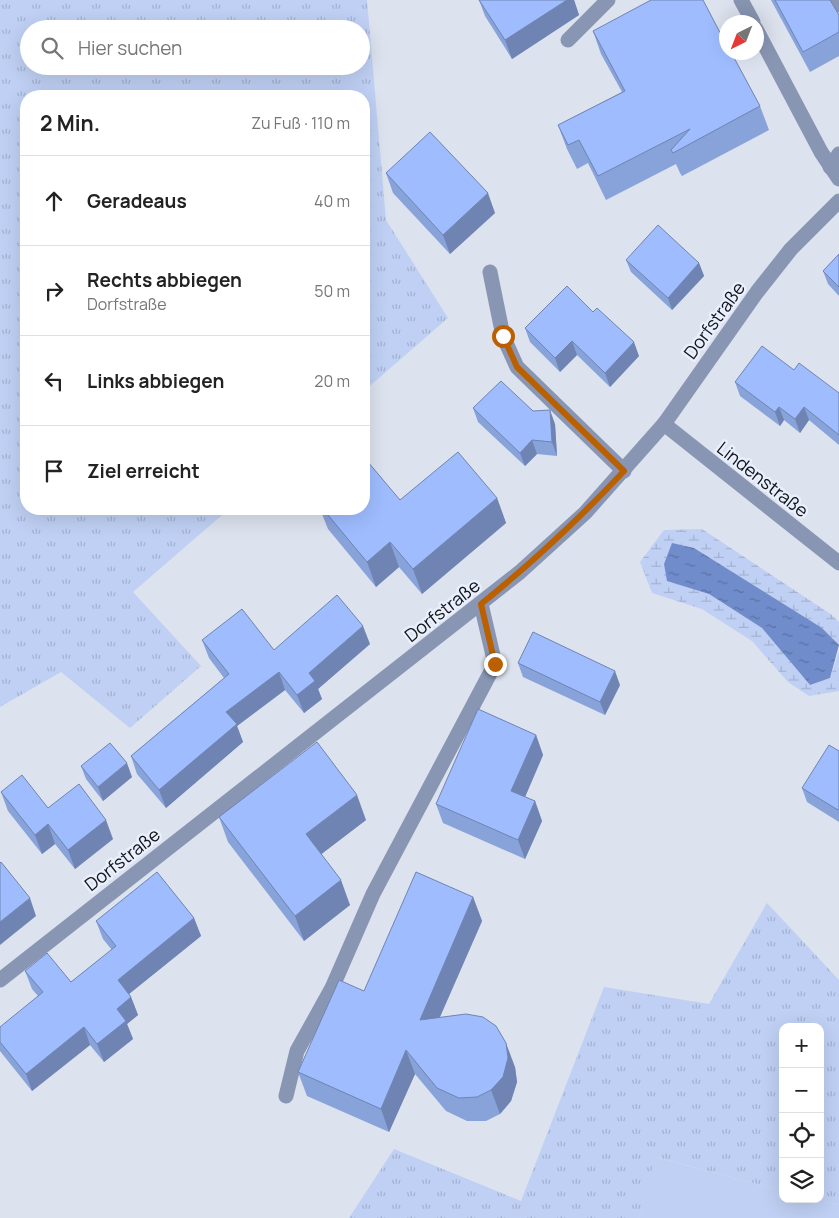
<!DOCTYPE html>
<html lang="de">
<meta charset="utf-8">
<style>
body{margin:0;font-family:Manrope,sans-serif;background:#f2f2f2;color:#222}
.controls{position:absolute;right:15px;bottom:15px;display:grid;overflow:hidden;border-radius:10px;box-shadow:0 5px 20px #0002}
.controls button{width:45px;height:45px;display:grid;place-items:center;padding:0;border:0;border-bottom:1px solid #e0e0e0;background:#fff;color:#222;font:25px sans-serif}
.compass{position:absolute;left:719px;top:15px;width:45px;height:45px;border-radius:50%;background:#fff;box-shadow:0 5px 20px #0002;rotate:222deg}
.stop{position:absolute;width:15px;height:15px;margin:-11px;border:4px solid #ba6000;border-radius:50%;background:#fff}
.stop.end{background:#ba6000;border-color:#fff;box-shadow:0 1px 5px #0008}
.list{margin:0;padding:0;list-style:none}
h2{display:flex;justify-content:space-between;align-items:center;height:65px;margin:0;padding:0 20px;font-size:21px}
h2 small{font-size:16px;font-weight:400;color:#767676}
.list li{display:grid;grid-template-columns:32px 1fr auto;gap:15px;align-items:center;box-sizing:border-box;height:90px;padding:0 20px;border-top:1px solid #e0e0e0}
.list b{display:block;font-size:19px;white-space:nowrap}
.list p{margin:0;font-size:16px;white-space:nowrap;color:#767676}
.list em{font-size:16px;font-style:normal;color:#767676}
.icon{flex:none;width:28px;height:28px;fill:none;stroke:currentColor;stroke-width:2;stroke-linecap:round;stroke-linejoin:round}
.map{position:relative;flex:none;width:839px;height:1218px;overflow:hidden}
.search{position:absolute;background:#fff;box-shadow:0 5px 20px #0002;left:20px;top:20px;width:350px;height:55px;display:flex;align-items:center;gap:12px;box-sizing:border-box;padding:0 18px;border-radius:28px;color:#767676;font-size:19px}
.panel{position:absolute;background:#fff;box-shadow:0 5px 20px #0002;left:20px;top:90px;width:350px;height:425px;border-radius:20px}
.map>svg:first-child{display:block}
.grass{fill:url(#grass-tufts);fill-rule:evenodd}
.wetland{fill:url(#wetland-marsh)}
.pitch{fill:#bfd0f4}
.water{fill:url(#water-ripples)}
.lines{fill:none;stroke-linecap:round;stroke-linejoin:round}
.minor{stroke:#8996b3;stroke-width:15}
.wall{fill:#88a2da}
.shaded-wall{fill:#6f84b2}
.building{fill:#9ebcfe;stroke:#6f84b2}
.route{stroke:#ba6000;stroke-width:6}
.labels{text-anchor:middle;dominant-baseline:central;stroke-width:5;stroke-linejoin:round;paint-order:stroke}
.street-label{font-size:18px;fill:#111317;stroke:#e9effc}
</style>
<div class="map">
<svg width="839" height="1218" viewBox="0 0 839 1218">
<defs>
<pattern id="grass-tufts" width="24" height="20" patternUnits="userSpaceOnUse" patternTransform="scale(1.25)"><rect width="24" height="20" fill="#bfd0f4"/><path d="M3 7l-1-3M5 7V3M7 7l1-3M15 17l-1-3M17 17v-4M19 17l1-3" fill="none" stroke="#a3b2d0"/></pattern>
<pattern id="wetland-marsh" width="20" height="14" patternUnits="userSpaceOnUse" patternTransform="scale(1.25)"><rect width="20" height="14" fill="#bfd0f4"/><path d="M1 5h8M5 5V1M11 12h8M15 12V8" fill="none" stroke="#a3b2d0"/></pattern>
<pattern id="water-ripples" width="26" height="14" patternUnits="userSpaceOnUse" patternTransform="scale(1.25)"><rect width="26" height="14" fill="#708ccb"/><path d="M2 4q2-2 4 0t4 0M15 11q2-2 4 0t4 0" fill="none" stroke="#5b71a4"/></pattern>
</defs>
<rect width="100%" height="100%" fill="#dce2ee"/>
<!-- grass -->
<g class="grass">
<path d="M0 0H367L386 220 448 318 364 391V96H26V509H229L133 592 201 666 130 728 61 672 0 707ZM29 29H361V66H29Z"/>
<polygon points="767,903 839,980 839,1205 816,1199 820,1199 820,1027 783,1027 783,1191 656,1157 639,1218 349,1218 394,1149 521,1201 604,987 709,1004"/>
</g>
<!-- wetland -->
<polygon class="wetland" points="702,529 832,615 839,622 839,645 822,628 667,581 709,594 762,628 810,685 830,678 839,651 839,691 809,696 788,682 752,641 702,609 652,593 640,562 664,530"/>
<!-- pitch -->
<polygon class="pitch" points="655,1157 783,1191 783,1199 816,1199 839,1205 839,1218 639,1218"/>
<!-- water -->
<polygon class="water" points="672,543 694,548 822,628 839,645 830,678 810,685 762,628 709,594 667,581 664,564"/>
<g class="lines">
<!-- minor -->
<g class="minor">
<polyline points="741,0 753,22"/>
<polyline points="836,0 839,5"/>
<polyline points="756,29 821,152 839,179"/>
<polyline points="568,40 608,0"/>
<polyline points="830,167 839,154"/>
<polyline points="490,272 503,336 517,367 624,471"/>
<polyline points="664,424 839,563"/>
<polyline points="0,980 520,572 585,513 664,424 757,292 791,249 839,201"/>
<polyline points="286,1096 297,1051 332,988 373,894 495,664 481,604"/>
</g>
</g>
<!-- wall -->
<g class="wall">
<polygon points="479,0 574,0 579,15 512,59 485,16"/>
<polygon points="771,0 830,0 839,15 839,56 810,72"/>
<polygon points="593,31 760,106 769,130 682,176 680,173 676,164 606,200 588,163 577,169 567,149 558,125 622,92 601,54"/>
<polygon points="386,173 495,213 450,254 393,193"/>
<polygon points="839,254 839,296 828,284 823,271"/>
<polygon points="626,260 699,263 704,276 672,310 631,272"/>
<polygon points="525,328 639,356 610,387 577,355 560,372 530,342"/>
<polygon points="794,370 839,393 839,445 809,420 800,433 784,420 780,426 740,396 735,382"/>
<polygon points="473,408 555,424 557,456 537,454 525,466 478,422"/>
<polygon points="497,498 506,523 422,594 399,567 376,587 328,529 320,509 364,509 400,500"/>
<polygon points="202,640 274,650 370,644 318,689 322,699 304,713 285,690 237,726 243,742 166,808 137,774 131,756 224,678 209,658"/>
<polygon points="518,663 620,685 605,715 523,677"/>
<polygon points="536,735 543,755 525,797 535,801 542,821 525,859 443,823 436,804"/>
<polygon points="839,751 839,822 807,802 802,788"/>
<polygon points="81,766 132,777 103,801 86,779"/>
<polygon points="1,792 48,808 113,839 75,869 55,844 42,854 8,811"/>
<polygon points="219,817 366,820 321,854 350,905 304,941 228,842"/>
<polygon points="473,897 482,921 440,1017 515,1067 517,1082 511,1101 500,1114 486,1121 467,1121 446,1111 415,1074 389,1132 307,1096 298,1072 364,991"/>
<polygon points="194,918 201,936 129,994 131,997 138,1015 127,1024 133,1039 104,1062 90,1045 32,1091 0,1051 0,1042 38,996 32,989 25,971 71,982 112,950 103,939 96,921"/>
</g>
<!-- shaded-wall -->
<g class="shaded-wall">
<polygon points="567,0 574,0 579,15 512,59 505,40"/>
<polygon points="488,193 495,213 450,254 443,235"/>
<polygon points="699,263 704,276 672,310 668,298"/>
<polygon points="572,341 577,355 560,372 555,358"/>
<polygon points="634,342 639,356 610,387 605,373"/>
<polygon points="779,407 784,420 780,426 775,412"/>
<polygon points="804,407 809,420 800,433 795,419"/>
<polygon points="550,410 555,424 557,456 552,442"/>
<polygon points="532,440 537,454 525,466 520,453"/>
<polygon points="497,498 506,523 422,594 413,569"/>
<polygon points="390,542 399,567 376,587 367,562"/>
<polygon points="363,626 370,644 318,689 322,699 304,713 297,695 309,673"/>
<polygon points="615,671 620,685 605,715 600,702"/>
<polygon points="279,672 285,690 237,726 243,742 166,808 159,790 226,712"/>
<polygon points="536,735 543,755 519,811 511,791"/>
<polygon points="127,763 132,777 103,801 98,787"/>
<polygon points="357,795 366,820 315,859 306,834"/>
<polygon points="535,801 542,821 525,859 518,840"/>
<polygon points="106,820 113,839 75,869 68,850"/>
<polygon points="48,824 55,844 42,854 35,835"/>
<polygon points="341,880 350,905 304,941 295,916"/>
<polygon points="473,897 482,921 428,1044 420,1020"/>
<polygon points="30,898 36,916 0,945 0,922"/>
<polygon points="194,918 201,936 124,998 118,980"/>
<polygon points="131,997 138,1015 127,1024 133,1039 104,1062 97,1044 117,1009"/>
<polygon points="84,1027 90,1045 32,1091 26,1074"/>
<polygon points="506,1043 515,1067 517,1082 511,1101 500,1114 491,1090"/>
<polygon points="406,1050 415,1074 389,1132 381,1109"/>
</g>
<!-- building -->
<g class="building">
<polygon points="479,0 567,0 505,40"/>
<polygon points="651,0 703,0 726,44 726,52 731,52 760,106 673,153 671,150 690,129 598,176 579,140 568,145 558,125 625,91 593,31"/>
<polygon points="775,0 830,0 839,15 839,32 803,52"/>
<polygon points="430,132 488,193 443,235 386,173"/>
<polygon points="658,225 699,263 668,298 626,260"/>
<polygon points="839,254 839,287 823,271"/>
<polygon points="567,286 593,312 597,308 634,342 605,373 572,341 555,358 525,328"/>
<polygon points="762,346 794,370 799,363 839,393 839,435 804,407 795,419 779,407 775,412 735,382"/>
<polygon points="501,381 533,411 550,410 552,442 532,440 520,453 473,408"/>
<polygon points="458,452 497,498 413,569 390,542 367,562 323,509 364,509 364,465 368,462 400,500"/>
<polygon points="337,595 363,626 309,673 315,681 297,695 279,672 226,712 237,724 159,790 131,756 229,674 202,640 242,609 274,650"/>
<polygon points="533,632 615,671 600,702 518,663"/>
<polygon points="478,709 536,735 511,791 535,801 518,840 436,804"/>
<polygon points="317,742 357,795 306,834 341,880 295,916 219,817"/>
<polygon points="110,743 127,763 98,787 81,766"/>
<polygon points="829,745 839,751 839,808 838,810 802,788"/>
<polygon points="22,775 48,808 79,784 106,820 68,850 48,824 35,835 1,792"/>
<polygon points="1,862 30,898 0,922 0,863"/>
<polygon points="157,872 194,918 118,980 131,997 117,1009 126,1021 97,1044 84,1027 26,1074 0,1042 0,1027 43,992 25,971 47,953 71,982 116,946 96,921"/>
<polygon points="416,872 473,897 420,1020 466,1014 483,1017 496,1026 506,1043 508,1058 503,1077 491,1090 477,1097 459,1098 437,1088 406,1050 381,1109 298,1072 339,980 364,991"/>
</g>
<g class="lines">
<!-- route -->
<path class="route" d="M495 664 481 604C532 563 579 519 624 471L517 367 503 336"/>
</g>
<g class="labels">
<!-- street labels -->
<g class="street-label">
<text transform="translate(714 320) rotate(-54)">Dorfstraße</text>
<text transform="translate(763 479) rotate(38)">Lindenstraße</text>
<text transform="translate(442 610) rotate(-38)">Dorfstraße</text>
<text transform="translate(122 859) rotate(-38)">Dorfstraße</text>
</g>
</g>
</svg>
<div class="controls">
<button>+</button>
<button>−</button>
<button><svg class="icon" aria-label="locate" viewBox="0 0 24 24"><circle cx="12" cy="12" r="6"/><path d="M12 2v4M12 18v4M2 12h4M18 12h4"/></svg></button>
<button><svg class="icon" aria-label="layers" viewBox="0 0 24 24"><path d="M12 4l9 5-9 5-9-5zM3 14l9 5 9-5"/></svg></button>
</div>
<svg class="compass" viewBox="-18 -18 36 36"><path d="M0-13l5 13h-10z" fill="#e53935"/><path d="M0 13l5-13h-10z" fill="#767676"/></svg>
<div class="stop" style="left:503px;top:336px"></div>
<div class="stop end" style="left:495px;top:664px"></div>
<div class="search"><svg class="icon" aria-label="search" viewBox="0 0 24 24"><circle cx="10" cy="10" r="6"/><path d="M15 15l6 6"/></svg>Hier suchen</div>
<section class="panel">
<h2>2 Min.<small>Zu Fuß · 110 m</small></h2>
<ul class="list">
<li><svg class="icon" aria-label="ahead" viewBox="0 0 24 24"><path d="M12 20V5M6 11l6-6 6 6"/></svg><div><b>Geradeaus</b></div><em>40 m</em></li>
<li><svg class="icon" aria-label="right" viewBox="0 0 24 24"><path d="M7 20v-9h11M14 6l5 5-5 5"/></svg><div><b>Rechts abbiegen</b><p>Dorfstraße</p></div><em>50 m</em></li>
<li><svg class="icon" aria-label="left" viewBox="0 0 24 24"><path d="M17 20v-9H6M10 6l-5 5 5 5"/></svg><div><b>Links abbiegen</b></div><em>20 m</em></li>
<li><svg class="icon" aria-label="arrive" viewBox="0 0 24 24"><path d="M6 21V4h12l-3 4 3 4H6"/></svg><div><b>Ziel erreicht</b></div></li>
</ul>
</section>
</div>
